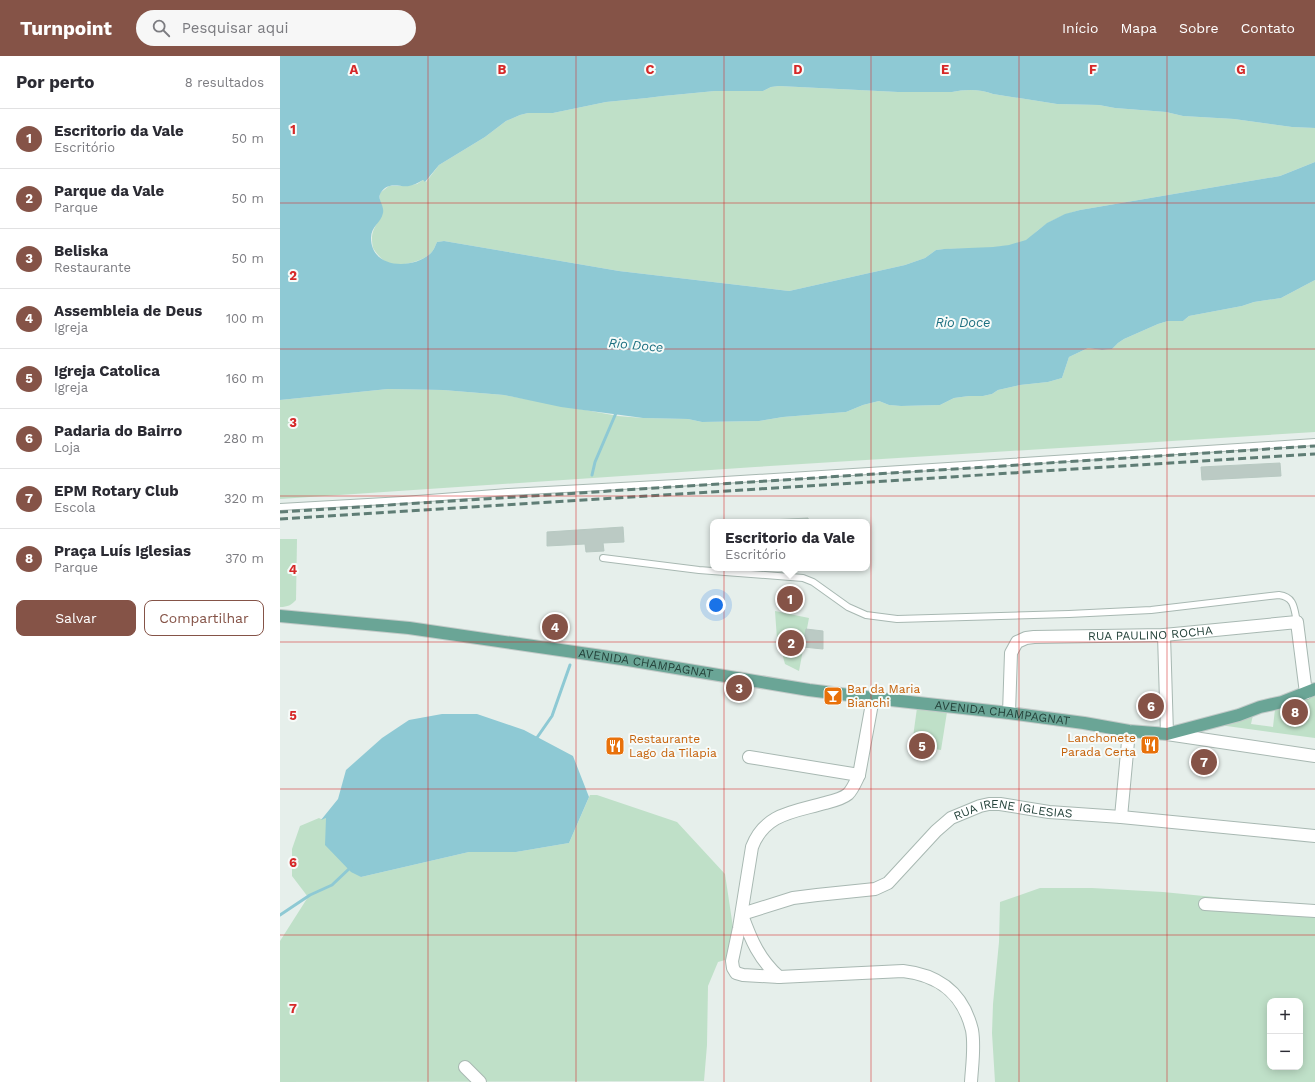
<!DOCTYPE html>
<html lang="pt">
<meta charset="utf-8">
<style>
body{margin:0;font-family:"Work Sans",sans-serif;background:#f7f7f7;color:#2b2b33}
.controls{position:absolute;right:12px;bottom:12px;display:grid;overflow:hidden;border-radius:8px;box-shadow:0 2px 10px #0003}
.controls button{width:36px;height:36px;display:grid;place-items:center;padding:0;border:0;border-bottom:1px solid #e1e1e2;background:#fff;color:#2b2b33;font:20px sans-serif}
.you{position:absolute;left:436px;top:549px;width:14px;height:14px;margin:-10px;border:3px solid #fff;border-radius:50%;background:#1a73e8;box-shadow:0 0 0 6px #1a73e833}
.badge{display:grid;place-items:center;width:26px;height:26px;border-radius:50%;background:#855347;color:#fff;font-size:13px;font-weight:700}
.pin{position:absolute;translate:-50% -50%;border:2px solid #fff;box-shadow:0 1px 4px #0006}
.popup{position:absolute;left:430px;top:463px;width:160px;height:52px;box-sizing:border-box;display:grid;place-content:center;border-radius:8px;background:#fff;filter:drop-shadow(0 1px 3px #0005);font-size:13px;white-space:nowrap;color:#7c7c81}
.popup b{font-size:15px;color:#2b2b33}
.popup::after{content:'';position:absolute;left:50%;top:100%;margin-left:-8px;border:8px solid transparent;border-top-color:#fff}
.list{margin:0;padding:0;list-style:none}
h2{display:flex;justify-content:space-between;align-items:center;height:52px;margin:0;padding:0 16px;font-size:17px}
h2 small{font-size:13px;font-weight:400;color:#7c7c81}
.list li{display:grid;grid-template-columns:26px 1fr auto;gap:12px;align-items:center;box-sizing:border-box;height:60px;padding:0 16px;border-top:1px solid #e1e1e2}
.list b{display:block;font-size:15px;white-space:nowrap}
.list p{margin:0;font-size:13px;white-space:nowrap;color:#7c7c81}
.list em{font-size:13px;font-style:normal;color:#7c7c81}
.actions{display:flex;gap:8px;padding:12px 16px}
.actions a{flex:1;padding:9px 0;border:1px solid #855347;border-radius:8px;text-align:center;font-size:14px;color:#855347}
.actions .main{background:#855347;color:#fff}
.icon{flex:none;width:22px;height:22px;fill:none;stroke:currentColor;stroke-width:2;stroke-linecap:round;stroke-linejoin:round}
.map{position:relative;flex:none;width:1035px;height:1026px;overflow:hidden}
header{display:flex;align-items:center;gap:24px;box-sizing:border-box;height:56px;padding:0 20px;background:#855347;color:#fff}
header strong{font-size:19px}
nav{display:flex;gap:22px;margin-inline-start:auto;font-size:14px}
.search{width:280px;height:36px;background:#f7f7f7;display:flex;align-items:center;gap:10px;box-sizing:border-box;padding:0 14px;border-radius:22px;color:#7c7c81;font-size:15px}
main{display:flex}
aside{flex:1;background:#fff}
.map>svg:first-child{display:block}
.green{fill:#bfe0c8;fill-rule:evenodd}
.water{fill:#8ec9d4}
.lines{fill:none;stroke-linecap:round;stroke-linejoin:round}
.stream{stroke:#8ec9d4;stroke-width:3}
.building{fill:#bbcac4;stroke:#b8c9c2}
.service-casing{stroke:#a8b8b2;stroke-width:8}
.minor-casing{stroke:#a8b8b2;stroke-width:14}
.primary-casing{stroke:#c2cac8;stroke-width:14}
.service{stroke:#fff;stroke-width:6}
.minor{stroke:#fff;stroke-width:12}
.primary{stroke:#6aa596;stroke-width:12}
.rail{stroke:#5f7d75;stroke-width:3;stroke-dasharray:8 4;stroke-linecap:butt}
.grid{fill:none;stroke:#d62828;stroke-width:1;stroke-opacity:0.55}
.labels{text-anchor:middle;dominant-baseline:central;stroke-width:4;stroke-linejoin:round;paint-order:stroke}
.street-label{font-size:12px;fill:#24423a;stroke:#f7fbf9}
.food-label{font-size:12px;fill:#c56008;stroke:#f7fbf9;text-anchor:start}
.water-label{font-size:13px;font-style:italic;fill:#1c6f80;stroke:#f7fbf9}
.grid-label{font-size:13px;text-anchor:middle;font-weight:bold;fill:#d62828;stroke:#f7fbf9;stroke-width:4;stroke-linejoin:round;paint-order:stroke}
</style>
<header>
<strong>Turnpoint</strong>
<div class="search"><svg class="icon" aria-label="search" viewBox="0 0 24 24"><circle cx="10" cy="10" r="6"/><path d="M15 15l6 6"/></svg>Pesquisar aqui</div>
<nav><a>Início</a><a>Mapa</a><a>Sobre</a><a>Contato</a></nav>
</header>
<main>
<aside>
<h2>Por perto<small>8 resultados</small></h2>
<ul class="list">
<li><span class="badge">1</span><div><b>Escritorio da Vale</b><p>Escritório</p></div><em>50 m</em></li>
<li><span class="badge">2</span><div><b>Parque da Vale</b><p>Parque</p></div><em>50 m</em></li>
<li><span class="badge">3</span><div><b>Beliska</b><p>Restaurante</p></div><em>50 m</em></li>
<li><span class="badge">4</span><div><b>Assembleia de Deus</b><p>Igreja</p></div><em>100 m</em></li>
<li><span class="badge">5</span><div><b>Igreja Catolica</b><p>Igreja</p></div><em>160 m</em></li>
<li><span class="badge">6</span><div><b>Padaria do Bairro</b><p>Loja</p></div><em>280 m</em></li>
<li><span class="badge">7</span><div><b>EPM Rotary Club</b><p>Escola</p></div><em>320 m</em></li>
<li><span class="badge">8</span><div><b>Praça Luís Iglesias</b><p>Parque</p></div><em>370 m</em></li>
</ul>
<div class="actions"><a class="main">Salvar</a><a>Compartilhar</a></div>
</aside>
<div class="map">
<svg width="1035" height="1026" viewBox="0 0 1035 1026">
<rect width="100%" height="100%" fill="#e6efeb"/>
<!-- green -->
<g class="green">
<path d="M499 30 618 36H672C685 33 701 33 713 38L777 48 819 49 835 52 886 56 903 60 954 63 1012 71 1035 72V106L1000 120 800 154C786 158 772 163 761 172 756 175 752 181 747 184 727 194 686 192 664 193L656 194 645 202 625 209 509 235 339 215 164 185 157 186C155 190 154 194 151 197 142 206 117 212 106 206 101 203 96 197 93 192 89 172 98 171 103 153L100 147V137L109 130H123L137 128 143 124 146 126 159 109 205 81 226 65 240 59 248 57H273L326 46 367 42 383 40 435 35H483L491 31Z"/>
<polygon points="1035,224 1035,376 475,411 0,443 0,344 108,333 163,334 224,339 338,360 363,362 408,363 422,366 479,365 503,361 566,356 583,349 599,345 609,349 621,350 660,349 674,342 689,340 703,340 712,338 718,334 740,329 768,326 782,322 789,301 808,292 822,294 832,293 838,287 844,283 878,268 888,265 903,265 909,260 962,250 974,246 1001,242"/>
<path d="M0 483H17L16 544C11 549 8 551 0 551Z"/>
<polygon points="495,555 529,562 519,615 505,608 502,597 497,583"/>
<polygon points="1035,635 1035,682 932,668 973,659 971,668 993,671 995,653"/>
<polygon points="637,652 667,656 661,694 654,693 656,683 633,681"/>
<polygon points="310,739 317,739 397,766 445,818 457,898 456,901 438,906 428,930 427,989 424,1025 0,1026 0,885 28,841 12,820 12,793 20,770 39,762 41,763 46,762 81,821 189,796 236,796 289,787"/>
<path d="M760 832H812L883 836 1035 851V1026H715L712 977 713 948 719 886 720 846ZM990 945H1020V1011H990Z"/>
</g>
<!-- water -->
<g class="water">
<path d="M0 0H1035V72L1012 71 954 63 903 60 886 56 835 52 819 49 777 48 713 38C701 33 685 33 672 36H618L499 30 491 31 483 35H435L383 40 367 42 326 46 273 57H248L240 59 226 65 205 81 159 109 145 126 143 124C138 127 134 129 129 130 121 131 112 127 105 132 93 142 105 147 103 157 101 167 91 170 91 182 91 213 133 214 151 197 154 194 155 190 157 186L164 185 339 215 509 235 625 209 645 202 656 194 664 193 713 191 729 189 746 184 767 167 785 158 800 154 1000 120 1035 106V224L1001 242 974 246 962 250 909 260 903 265H888L878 268 844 283 838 287 832 293 822 294 808 292 789 301 782 322 768 326 740 329 718 334 712 338 703 340H689L674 342 660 349 621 350 609 349 599 345 583 349 566 356 503 361 479 365 422 366 408 363 363 362 281 351 224 339 163 334 108 333 0 344Z"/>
<polygon points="162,658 197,658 244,674 293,700 309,741 289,787 236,796 189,796 81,821 71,816 45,789 46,762 41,764 58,743 66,714 102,682 129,664"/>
</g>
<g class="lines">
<!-- stream -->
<g class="stream">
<polyline points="312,419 315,406 336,357"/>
<polyline points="256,683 272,660 290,609"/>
<polyline points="0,859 30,839 52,829 71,811"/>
</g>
</g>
<!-- building -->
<g class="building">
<polygon points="1000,407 1001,420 922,424 921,411"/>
<polygon points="528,462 529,466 471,466 471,465"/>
<polygon points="343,471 344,486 323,487 324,495 306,496 305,488 267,490 267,476"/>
<polygon points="526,573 543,575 543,593 523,591"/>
</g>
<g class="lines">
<defs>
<g id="service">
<polyline points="0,451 123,444 228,436 397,427 684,409 1035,386"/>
<path d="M323 502 419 514 523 522 533 526 568 551 586 559 617 563 789 558 871 554 999 539C1015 541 1014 553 1017 566"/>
</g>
<g id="minor">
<polyline points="884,579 887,678 1035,700"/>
<path d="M593 642 579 719C576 725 573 733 568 738 562 743 553 745 545 747 514 756 485 757 472 791L459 872 452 905 453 912 456 917 463 919 499 921 623 915C659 919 683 937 692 974 695 991 692 1009 691 1026"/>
<path id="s1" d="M729 657 731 597 737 586 746 582 754 581 884 579 1017 566 1026 637"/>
<polyline points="469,701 579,719"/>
<polyline points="841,761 849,675"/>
<polyline points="925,848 1035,855"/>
<path id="s2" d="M462 858 513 842 537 839 595 833 608 827 656 775 671 762 700 750 709 748H720L769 756 841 761 1035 780"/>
<path d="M462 859C471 884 479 903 499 921"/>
<polyline points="185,1011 200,1026"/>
</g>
<g id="primary">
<path id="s3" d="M0 560 129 572 342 603 529 634 593 642 729 657 804 667 849 675 887 678 959 659 980 651 1002 646 1035 633"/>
</g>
</defs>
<!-- service casing -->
<use href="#service" class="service-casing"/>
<!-- minor casing -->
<use href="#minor" class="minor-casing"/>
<!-- primary casing -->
<use href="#primary" class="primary-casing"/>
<!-- service -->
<use href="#service" class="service"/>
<!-- minor -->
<use href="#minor" class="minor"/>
<!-- primary -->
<use href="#primary" class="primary"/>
<!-- rail -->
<g class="rail">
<polyline points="0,456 1035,390"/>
<polyline points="0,463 1035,398"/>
</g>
</g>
<!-- grid -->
<path class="grid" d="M148 0V1026M296 0V1026M444 0V1026M591 0V1026M739 0V1026M887 0V1026M0 147H1035M0 293H1035M0 440H1035M0 586H1035M0 733H1035M0 879H1035"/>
<!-- icons -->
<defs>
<symbol id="bar-square" viewBox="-11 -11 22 22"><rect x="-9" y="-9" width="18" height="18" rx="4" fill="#e8710a" stroke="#f7fbf9"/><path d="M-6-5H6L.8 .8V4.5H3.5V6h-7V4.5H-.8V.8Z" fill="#fff"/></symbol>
<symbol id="restaurant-square" viewBox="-11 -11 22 22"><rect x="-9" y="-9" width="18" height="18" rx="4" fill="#e8710a" stroke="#f7fbf9"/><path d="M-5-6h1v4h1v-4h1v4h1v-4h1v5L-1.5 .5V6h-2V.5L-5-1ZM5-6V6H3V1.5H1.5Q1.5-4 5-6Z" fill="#fff"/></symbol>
</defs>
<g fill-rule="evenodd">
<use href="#bar-square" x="542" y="629" width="22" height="22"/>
<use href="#restaurant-square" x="859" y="678" width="22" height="22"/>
<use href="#restaurant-square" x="324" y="679" width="22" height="22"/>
</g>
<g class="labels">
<!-- street labels -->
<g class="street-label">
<text stroke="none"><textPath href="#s1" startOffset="207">RUA PAULINO ROCHA</textPath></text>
<text stroke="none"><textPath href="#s3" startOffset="369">AVENIDA CHAMPAGNAT</textPath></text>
<text stroke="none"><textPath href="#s3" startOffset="729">AVENIDA CHAMPAGNAT</textPath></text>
<text stroke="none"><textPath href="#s2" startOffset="305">RUA IRENE IGLESIAS</textPath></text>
</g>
<!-- food labels -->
<g class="food-label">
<text x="567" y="633">Bar da Maria<tspan x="567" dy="14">Bianchi</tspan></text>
<text x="856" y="682" text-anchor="end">Lanchonete<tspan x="856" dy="14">Parada Certa</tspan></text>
<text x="349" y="683">Restaurante<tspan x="349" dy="14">Lago da Tilapia</tspan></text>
</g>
<!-- water labels -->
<g class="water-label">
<text x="683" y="266">Rio Doce</text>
<text transform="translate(356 289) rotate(5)">Rio Doce</text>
</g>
</g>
<g class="grid-label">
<text x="74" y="18">A</text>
<text x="222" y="18">B</text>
<text x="370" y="18">C</text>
<text x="518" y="18">D</text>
<text x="665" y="18">E</text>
<text x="813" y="18">F</text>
<text x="961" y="18">G</text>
<text x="13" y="78">1</text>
<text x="13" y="224">2</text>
<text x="13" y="371">3</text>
<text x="13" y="518">4</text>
<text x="13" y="664">5</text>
<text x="13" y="811">6</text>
<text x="13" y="957">7</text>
</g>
</svg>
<div class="controls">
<button>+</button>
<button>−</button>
</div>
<div class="you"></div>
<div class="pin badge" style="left:510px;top:543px">1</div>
<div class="popup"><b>Escritorio da Vale</b>Escritório</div>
<div class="pin badge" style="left:511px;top:587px">2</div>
<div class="pin badge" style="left:459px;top:632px">3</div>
<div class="pin badge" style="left:275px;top:571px">4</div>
<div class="pin badge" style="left:642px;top:690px">5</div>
<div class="pin badge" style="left:871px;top:650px">6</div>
<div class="pin badge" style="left:924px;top:706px">7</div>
<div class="pin badge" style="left:1015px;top:656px">8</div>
</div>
</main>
